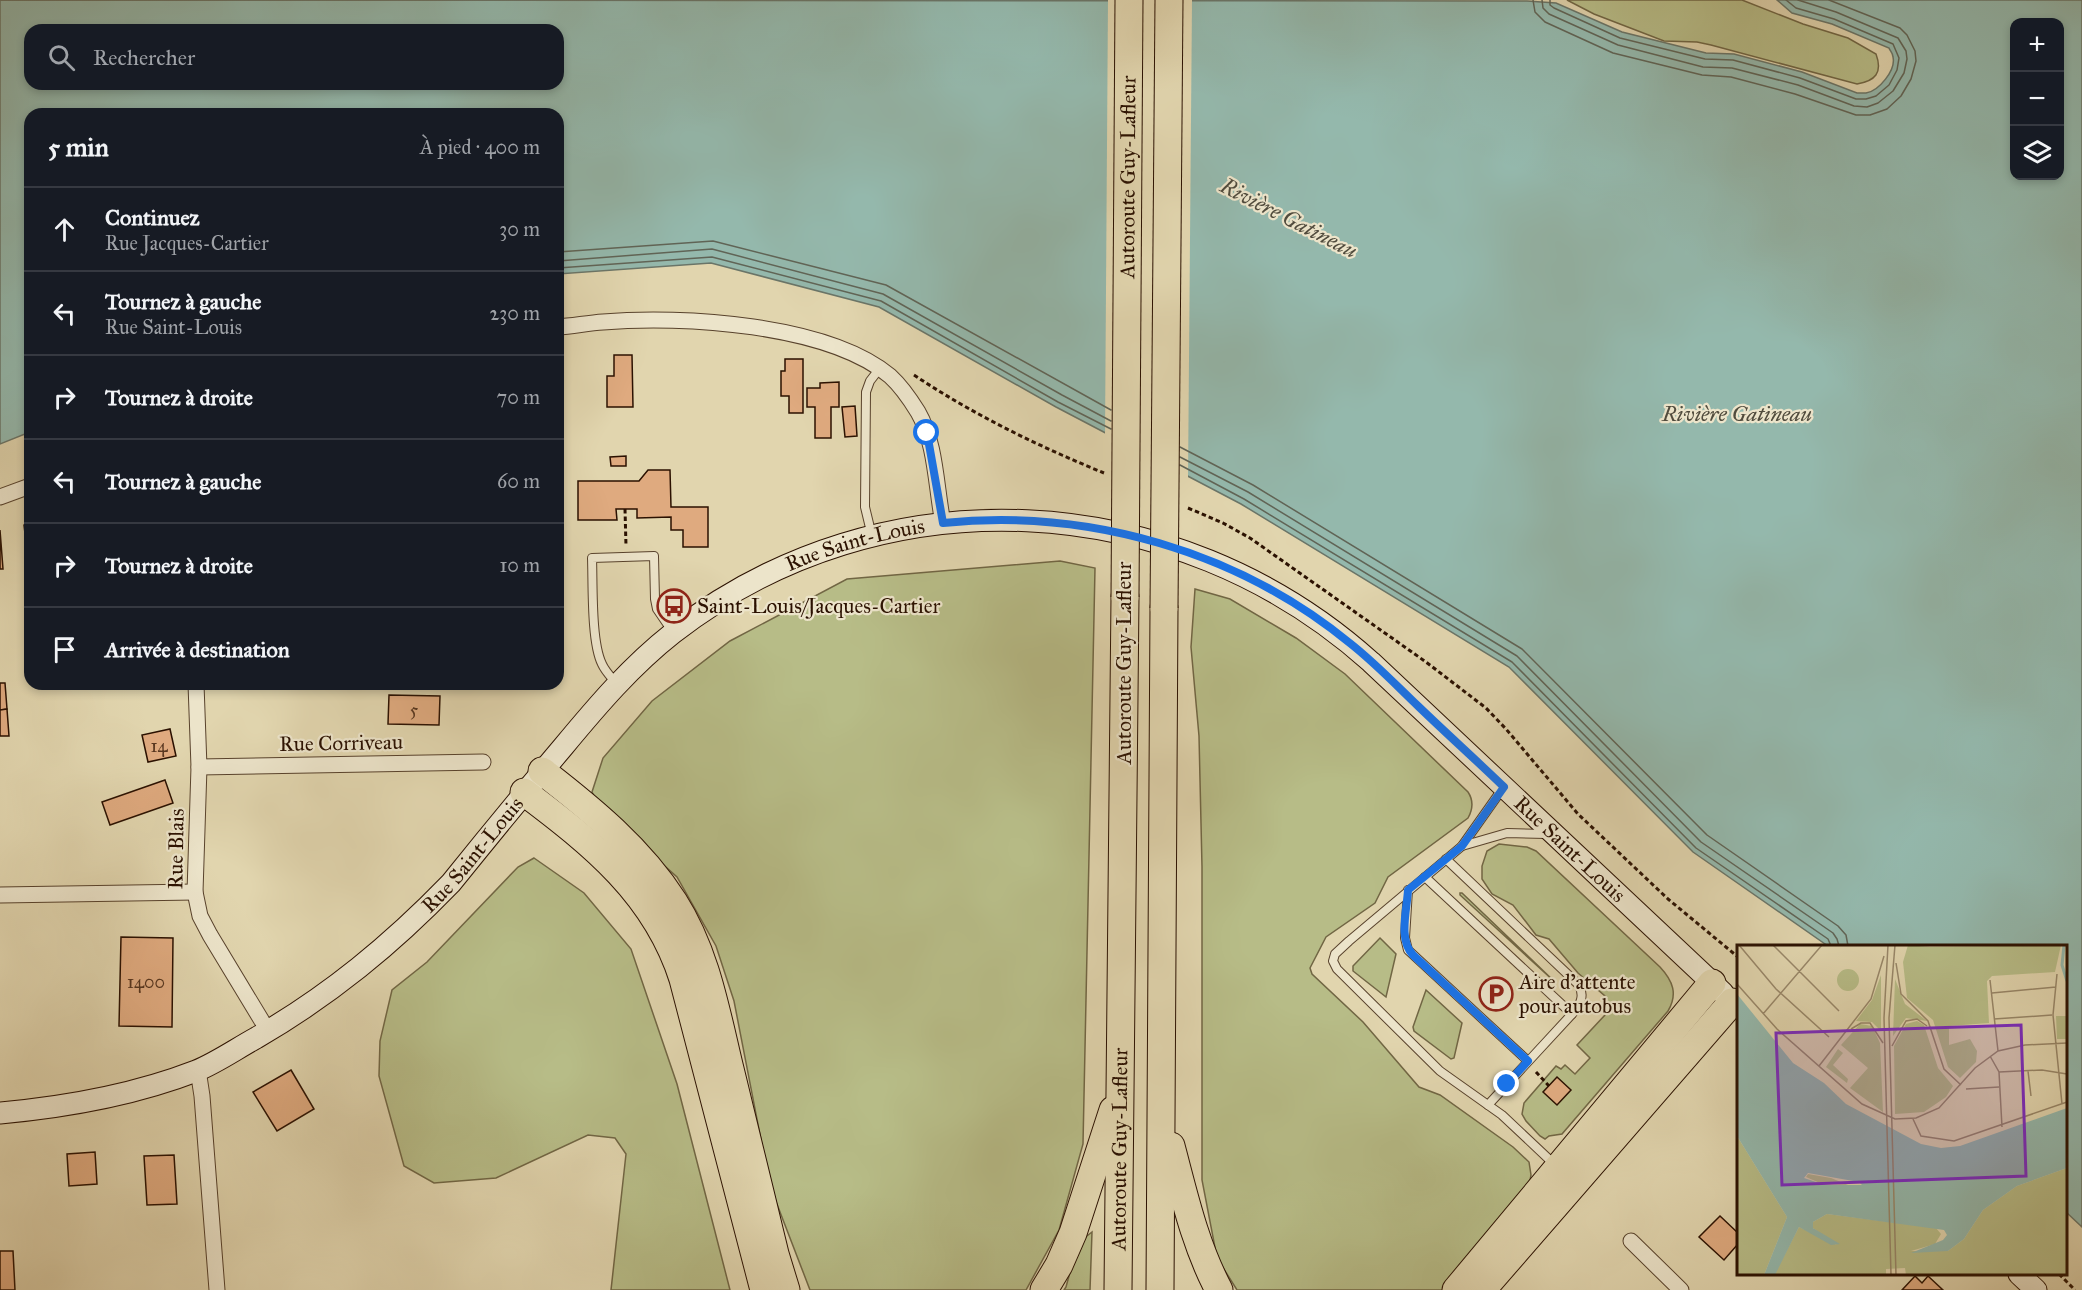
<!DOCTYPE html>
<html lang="fr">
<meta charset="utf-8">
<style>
body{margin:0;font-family:"IM FELL Great Primer",serif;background:#20242c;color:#f1f3f6}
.controls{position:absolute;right:18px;top:18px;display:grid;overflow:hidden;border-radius:12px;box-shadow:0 3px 9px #0003}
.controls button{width:54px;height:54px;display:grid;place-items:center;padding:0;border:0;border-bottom:2px solid #363941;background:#171b24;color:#f1f3f6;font:30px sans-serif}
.stop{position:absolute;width:18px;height:18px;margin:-14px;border:4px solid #1a73e8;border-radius:50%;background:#fff}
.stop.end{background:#1a73e8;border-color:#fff;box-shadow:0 2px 6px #0008}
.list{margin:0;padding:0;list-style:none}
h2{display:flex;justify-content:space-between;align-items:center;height:78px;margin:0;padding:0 24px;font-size:26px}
h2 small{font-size:20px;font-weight:400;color:#9ea1a6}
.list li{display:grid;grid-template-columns:39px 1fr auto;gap:18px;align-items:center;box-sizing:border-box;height:84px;padding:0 24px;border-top:2px solid #363941}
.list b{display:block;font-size:22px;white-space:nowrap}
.list p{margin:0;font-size:20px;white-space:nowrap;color:#9ea1a6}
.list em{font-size:20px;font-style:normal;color:#9ea1a6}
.icon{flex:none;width:33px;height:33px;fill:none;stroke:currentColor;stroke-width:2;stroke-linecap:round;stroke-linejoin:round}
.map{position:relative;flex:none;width:2082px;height:1290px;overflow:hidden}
.search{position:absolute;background:#171b24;box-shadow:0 3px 9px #0003;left:24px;top:24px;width:540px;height:66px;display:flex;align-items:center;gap:15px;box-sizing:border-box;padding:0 21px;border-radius:18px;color:#9ea1a6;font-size:22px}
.panel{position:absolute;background:#171b24;box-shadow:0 3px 9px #0003;left:24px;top:108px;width:540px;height:582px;border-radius:18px}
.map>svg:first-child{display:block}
.green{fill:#b7bc87;stroke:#716644;stroke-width:1.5}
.water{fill:#94b8ac;stroke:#6a7568;stroke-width:1.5;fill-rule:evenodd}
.pier{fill:#e1d5ae}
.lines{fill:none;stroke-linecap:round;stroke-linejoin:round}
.shore{stroke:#606456;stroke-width:1.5}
.building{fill:#dfaa7f;stroke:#2b1101;stroke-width:1.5}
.lane-casing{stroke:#58422c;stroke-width:10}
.street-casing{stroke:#58422c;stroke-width:17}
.secondary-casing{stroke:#2b1101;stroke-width:23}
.highway-casing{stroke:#2b1101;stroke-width:29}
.path{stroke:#2b1101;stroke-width:3;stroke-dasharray:4.5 3;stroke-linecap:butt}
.lane{stroke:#ece4ca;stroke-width:8}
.street{stroke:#ece4ca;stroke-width:15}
.secondary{stroke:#ece4ca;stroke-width:21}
.highway{stroke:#e1d5ae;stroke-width:27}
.highway-bridge-casing{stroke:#2b1101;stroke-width:29;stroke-linecap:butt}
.highway-bridge{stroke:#e1d5ae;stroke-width:27}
.route{stroke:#1a73e8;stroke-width:8}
.labels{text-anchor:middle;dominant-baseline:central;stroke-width:4.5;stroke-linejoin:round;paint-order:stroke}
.number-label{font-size:18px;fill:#583720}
.street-label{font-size:21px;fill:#2b1101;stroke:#ece4ca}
.poi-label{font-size:21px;fill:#2b1101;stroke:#ece4ca;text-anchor:start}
.water-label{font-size:22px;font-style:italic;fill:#504b3d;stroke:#ece4ca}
.inset-river{fill:none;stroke:#94b8ac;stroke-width:3}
.inset-road{fill:none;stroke:#988769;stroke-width:1.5}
.view{fill:#7b2cbf;fill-opacity:0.15;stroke:#7b2cbf;stroke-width:3}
.inset-edge{fill:none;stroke:#2b1101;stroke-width:3}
</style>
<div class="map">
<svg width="2082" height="1290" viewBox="0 0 2082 1290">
<rect width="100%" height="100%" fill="#e1d5ae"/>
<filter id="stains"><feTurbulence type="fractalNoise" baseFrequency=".00333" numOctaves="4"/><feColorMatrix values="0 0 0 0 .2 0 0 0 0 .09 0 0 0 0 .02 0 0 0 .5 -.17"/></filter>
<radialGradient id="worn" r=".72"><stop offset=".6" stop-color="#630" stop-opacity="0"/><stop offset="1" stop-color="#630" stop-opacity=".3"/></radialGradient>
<!-- green -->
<g class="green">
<path d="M1567 0H1742L1803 24 1848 38 1876 54C1883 73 1875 81 1857 84L1711 45 1697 42 1664 41 1594 14Z"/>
<polygon points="1060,561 1095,568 1083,1144 1059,1230 1026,1290 810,1290 770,1186 734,1001 716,946 677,877 602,810 592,792 603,758 652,701 730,641 847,579"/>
<path d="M1195 589 1230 599 1296 638 1345 674 1468 792C1474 801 1473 809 1468 818L1388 877 1375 903 1326 937 1310 968 1312 974 1363 1022 1419 1087 1440 1095 1513 1147 1529 1162 1531 1175 1528 1192 1444 1290H1237L1217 1258 1202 1180V867L1199 736 1191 647Z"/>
<path d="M1499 844 1527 847 1536 851 1660 967C1673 981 1678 994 1668 1011L1562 1134 1549 1136 1545 1139 1540 1136 1526 1121 1522 1114 1524 1103 1556 1066 1561 1069 1565 1065 1575 1074 1590 1058 1577 1045 1605 1015 1608 1007 1605 996 1578 973 1549 939 1536 935 1513 905 1492 894 1482 879V866L1487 851Z"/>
<polygon points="534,858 584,893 631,949 677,1084 730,1290 611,1290 626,1154 615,1138 588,1135 496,1178 434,1183 404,1166 379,1076 380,1041 392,990 427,962 518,867"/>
<polygon points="1460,893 1462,893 1556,983 1460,895"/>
<polygon points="1380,938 1396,954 1386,997 1353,971 1353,966"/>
<polygon points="1426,990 1462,1023 1454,1058 1451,1059 1414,1031 1413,1027"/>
<polygon points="1092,1232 1090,1290 1064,1290 1066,1287 1078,1243"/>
</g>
<!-- water -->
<path class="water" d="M0 0 1527 1 1556 3 1622 32 1706 53 1734 54 1802 72 1857 93C1858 93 1865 93 1866 93 1879 91 1896 70 1893 57 1893 53 1890 51 1889 48L1832 24 1792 13 1777 0H2082V1227L2066 1212V946H1828L1693 852 1509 667 1241 504 1056 407 879 307 711 263 558 274V114H30V432L0 444ZM2014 22H2060V176H2014ZM30 30H558V84H30Z"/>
<!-- pier -->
<polygon class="pier" points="1108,0 1192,0 1188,479 1105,436"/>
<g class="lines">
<!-- shore -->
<g class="shore">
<polyline points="1533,0 1535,12 1545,22 1613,53 1702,75 1731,77 1795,94 1856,115 1870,115 1887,109 1901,96 1911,79 1916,61 1915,51 1907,35 1900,28 1829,0"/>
<polyline points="1542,0 1543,8 1549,14 1618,45 1703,67 1732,68 1798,85 1854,106 1867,107 1878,103 1893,91 1904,73 1907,59 1906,51 1898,38 1836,12 1798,0"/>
<polyline points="1550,0 1550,5 1554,8 1620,38 1705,59 1733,60 1800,78 1856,99 1866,99 1876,96 1889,85 1897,70 1899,58 1893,44 1834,19 1796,8 1786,0"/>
<polyline points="558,252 713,241 886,285 1111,410"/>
<polyline points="558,261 712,249 883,294 1062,395 1111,421"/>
<polyline points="558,268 712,257 881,301 1058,402 1111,429"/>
<polyline points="1180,447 1253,485 1522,649 1707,835 1838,926 1846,935 1848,946"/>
<polyline points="1180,457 1248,492 1517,656 1701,842 1833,933 1837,939 1839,946"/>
<polyline points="1180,465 1244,499 1512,662 1696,848 1828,939 1831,946"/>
</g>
</g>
<!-- building -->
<g class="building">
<polygon points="614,355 632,355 633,407 607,407 607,376 614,376"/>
<polygon points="785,359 803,359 803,413 789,413 789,396 781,396 781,371 785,371"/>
<rect x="558" y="367" width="4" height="65"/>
<polygon points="839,382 839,407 831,407 831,438 815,438 815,407 807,407 807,388 820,388 820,383"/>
<polygon points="855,406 857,436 845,437 842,407"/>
<polygon points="626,456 626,466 611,466 610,457"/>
<polygon points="648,470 670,470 671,507 708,507 708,547 683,547 683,530 671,530 671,517 637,518 637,509 616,509 617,520 578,520 578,481 639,481"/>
<polygon points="30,524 30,558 28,558 24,525"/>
<polygon points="0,530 3,569 0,569"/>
<polygon points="0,683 5,683 7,709 0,710"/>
<polygon points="389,695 440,696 439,725 388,724"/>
<polygon points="7,709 9,736 0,736 0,710"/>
<polygon points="170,729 176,756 148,762 142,735"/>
<polygon points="165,780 173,803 110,825 102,802"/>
<polygon points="121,937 173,938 172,1027 119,1026"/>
<polygon points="291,1070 314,1109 277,1131 253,1092"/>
<polygon points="1557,1077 1571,1090 1557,1105 1543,1092"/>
<polygon points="95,1152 97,1184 69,1186 67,1154"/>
<polygon points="174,1155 177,1204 147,1205 144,1156"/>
<polygon points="1720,1216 1738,1233 1738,1244 1724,1260 1699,1237"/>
<polygon points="0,1251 13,1251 15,1290 0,1290"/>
<polygon points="1915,1276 1922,1283 1928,1276 1943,1290 1902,1290"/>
</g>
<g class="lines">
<defs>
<g id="lane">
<polyline points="872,536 865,507 866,392 870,381 880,368"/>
<path d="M616 683C611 677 605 671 602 664 591 642 593 584 592 558L654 556 655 599 657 609 672 631"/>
<polyline points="1503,788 1462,846 1349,941 1335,954 1333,961 1337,969 1440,1071 1502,1115 1554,1164"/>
<polyline points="1462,846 1507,833 1546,834"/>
<path d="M1425 877 1572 1014C1580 1005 1585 997 1579 985L1446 859"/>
<polyline points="1408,890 1405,938 1408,950 1528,1061"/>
<polyline points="1488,1105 1572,1014"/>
</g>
<g id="street">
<path d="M558 327C573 326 588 323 603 322 682 315 828 324 890 376 901 386 910 399 918 412 936 443 936 488 943 523"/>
<polyline points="0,497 30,486"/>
<polyline points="196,684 199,767 195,892 200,916 210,935 268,1031"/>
<polyline points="199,767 483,762"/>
<polyline points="0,895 195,892"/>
<polyline points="198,1070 202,1096 217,1290"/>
<polyline points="1631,1241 1681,1290"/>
</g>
<g id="secondary">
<path id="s1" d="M0 1113C66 1107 134 1095 196 1071 216 1063 236 1049 256 1038 330 995 391 945 451 883 488 837 525 792 563 747 597 706 631 666 673 633 882 470 1176 487 1371 662L1723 993"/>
<polyline points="2019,1274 2036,1290"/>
</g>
<g id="highway">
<path d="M542 771C591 809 640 849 674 902 706 952 716 1011 730 1069 745 1131 760 1192 775 1254L786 1290"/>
<path d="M524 792C593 844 656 894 683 979L764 1290"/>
<path d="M1171 1146C1184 1195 1195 1245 1219 1290"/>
<polyline points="1044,1290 1059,1265 1073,1233 1113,1110"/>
<path id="s2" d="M1118 1290 1125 597"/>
<polyline points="1160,1290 1164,608"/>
<polyline points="1456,1290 1712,983"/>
<polyline points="1482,1290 1732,1002"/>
</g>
</defs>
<!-- lane casing -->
<use href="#lane" class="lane-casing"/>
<!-- street casing -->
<use href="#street" class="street-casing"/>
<!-- secondary casing -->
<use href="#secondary" class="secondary-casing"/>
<!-- highway casing -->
<use href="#highway" class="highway-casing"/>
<!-- path -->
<g class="path">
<path d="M914 375C974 415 1038 446 1104 473"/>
<polyline points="1188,508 1223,523 1250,538 1426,662 1486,708 1506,729 1578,814 1668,899 1738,957"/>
<polyline points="625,509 626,546"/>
<polyline points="1536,1072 1549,1086"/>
<polyline points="2059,1274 2075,1290"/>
</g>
<!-- lane -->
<use href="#lane" class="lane"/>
<!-- street -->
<use href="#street" class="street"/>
<!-- secondary -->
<use href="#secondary" class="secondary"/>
<!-- highway -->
<use href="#highway" class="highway"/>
<defs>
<g id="highway-bridge">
<path id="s3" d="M1125 597 1129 0"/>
<polyline points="1164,608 1169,0"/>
</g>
</defs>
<!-- highway-bridge casing -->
<use href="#highway-bridge" class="highway-bridge-casing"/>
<!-- highway-bridge -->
<use href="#highway-bridge" class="highway-bridge"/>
</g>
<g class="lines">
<!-- route -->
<path class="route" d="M927 433 943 523C1088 508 1238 551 1351 644 1375 663 1396 685 1418 706 1446 733 1476 760 1504 787L1462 846 1408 890C1407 910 1398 939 1413 955L1528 1061 1507 1084"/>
</g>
<!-- icons -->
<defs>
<symbol id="bus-ring" viewBox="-11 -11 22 22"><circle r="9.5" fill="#ece4ca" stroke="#8f2418" stroke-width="1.5"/><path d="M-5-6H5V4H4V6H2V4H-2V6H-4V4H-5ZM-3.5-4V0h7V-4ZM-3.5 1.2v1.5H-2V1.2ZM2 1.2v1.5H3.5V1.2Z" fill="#8f2418"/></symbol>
<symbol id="parking-ring" viewBox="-11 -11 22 22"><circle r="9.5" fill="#ece4ca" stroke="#8f2418" stroke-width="1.5"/><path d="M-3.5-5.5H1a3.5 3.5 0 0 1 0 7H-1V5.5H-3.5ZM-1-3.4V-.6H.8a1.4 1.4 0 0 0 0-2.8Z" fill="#8f2418"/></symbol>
</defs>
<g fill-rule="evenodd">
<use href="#bus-ring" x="655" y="587" width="38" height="38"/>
<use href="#parking-ring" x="1477" y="975" width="38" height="38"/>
</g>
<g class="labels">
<!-- number labels -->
<g class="number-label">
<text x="414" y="710">5</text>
<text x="159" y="746">14</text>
<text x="146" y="982">1400</text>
</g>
<!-- street labels -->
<g class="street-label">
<text stroke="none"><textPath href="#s3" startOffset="420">Autoroute Guy-Lafleur</textPath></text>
<text stroke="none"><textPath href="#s1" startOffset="1059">Rue Saint-Louis</textPath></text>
<text transform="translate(1124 663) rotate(-90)">Autoroute Guy-Lafleur</text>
<text transform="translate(341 743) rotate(-1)">Rue Corriveau</text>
<text transform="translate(176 849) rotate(-89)">Rue Blais</text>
<text stroke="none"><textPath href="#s1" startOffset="1886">Rue Saint-Louis</textPath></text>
<text stroke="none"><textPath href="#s1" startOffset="555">Rue Saint-Louis</textPath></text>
<text stroke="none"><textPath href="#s2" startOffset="141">Autoroute Guy-Lafleur</textPath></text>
</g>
<!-- poi labels -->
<g class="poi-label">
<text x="697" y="606">Saint-Louis/Jacques-Cartier</text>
<text x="1519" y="982">Aire d'attente<tspan x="1519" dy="24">pour autobus</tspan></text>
</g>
<!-- water labels -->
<g class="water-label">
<text transform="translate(1289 218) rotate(27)">Rivière Gatineau</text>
<text x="1737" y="413">Rivière Gatineau</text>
</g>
</g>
<!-- overview -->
<g transform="translate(1737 945)">
<rect width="330" height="330" fill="#e1d5ae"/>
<path d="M171 0 193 2 324 0 318 27 255 31 250 36 252 78 212 81V100L233 94 240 106 239 117 223 133 211 122 196 75 170 53 166 17ZM100 35a11 11 0 1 1 22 0a11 11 0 1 1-22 0ZM144 30V86L135 77 119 76 135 55ZM158 34 168 59 190 76 169 73 156 91ZM319 71H330V94H320ZM180 76 187 80 201 123 216 141 209 152 187 167 158 169 157 101 169 79ZM123 79 135 81 143 98 146 167 113 143 131 123 104 100ZM101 104 106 108 96 120 111 134 110 138 89 122ZM0 191 50 272 27 330H0ZM330 223V330H169L168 323 149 324V330H37L62 282 100 300 76 283V277L90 269 199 283 204 289 198 299 174 306H211L227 294 246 265 280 241ZM71 229 94 233 111 240 83 238 69 232Z" fill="#b7bc87"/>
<path d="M0 49 56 118 87 138 109 159 184 199 204 203 223 201 330 163V223L280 241 246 265 227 294 211 306 174 308 206 295 210 290 207 285 90 269 76 277V283L103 299 94 300 62 282 38 330H27L50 272 0 191ZM71 228 122 237 125 240H88L67 233Z" fill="#94b8ac" fill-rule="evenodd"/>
<path class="inset-river" d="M327 0 325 20 330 36"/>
<path class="inset-road" d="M2 0 39 44 92 92M36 0 102 66M151 0 147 73 154 330M158 0 152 73 159 330M159 18 164 49 191 76 207 124 224 140M320 29 316 70 325 159M253 35 261 106M0 39 40 84 125 159 158 174 179 173 202 163 238 123 261 106 288 100 330 98M255 48 319 42M26 69 85 0M257 74 315 70M114 84 124 78H133L146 98M155 101 169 76 180 74 190 81M253 111 262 127 265 182M82 121 134 54 147 11M291 126 294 151M262 127 305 125 330 129M229 144 262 142M176 174 184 191 217 196 330 157"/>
<path class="view" d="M284 80 289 231 45 240 39 88Z"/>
<rect width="330" height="330" class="inset-edge"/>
</g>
<rect width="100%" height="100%" filter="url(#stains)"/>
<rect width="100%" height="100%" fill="url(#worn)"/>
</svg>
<div class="controls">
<button>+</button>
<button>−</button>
<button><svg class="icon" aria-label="layers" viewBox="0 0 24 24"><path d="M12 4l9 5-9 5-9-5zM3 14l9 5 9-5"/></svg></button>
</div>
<div class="stop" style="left:927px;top:433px"></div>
<div class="stop end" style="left:1507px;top:1084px"></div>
<div class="search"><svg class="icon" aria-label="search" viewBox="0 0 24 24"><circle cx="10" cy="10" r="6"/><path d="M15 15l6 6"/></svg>Rechercher</div>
<section class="panel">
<h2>5 min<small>À pied · 400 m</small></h2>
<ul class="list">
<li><svg class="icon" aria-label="ahead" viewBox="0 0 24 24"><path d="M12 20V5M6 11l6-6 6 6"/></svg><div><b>Continuez</b><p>Rue Jacques-Cartier</p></div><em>30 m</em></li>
<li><svg class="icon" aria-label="left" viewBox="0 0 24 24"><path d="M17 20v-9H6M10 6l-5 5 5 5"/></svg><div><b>Tournez à gauche</b><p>Rue Saint-Louis</p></div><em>230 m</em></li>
<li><svg class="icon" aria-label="right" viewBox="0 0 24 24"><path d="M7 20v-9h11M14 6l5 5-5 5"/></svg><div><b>Tournez à droite</b></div><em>70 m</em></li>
<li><svg class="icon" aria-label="left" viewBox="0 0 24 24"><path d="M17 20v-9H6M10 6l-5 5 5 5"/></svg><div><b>Tournez à gauche</b></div><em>60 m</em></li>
<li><svg class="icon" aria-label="right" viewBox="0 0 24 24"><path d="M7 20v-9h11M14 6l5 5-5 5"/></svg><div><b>Tournez à droite</b></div><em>10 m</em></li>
<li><svg class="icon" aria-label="arrive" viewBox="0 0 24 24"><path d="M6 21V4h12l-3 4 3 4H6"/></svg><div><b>Arrivée à destination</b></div></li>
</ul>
</section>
</div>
